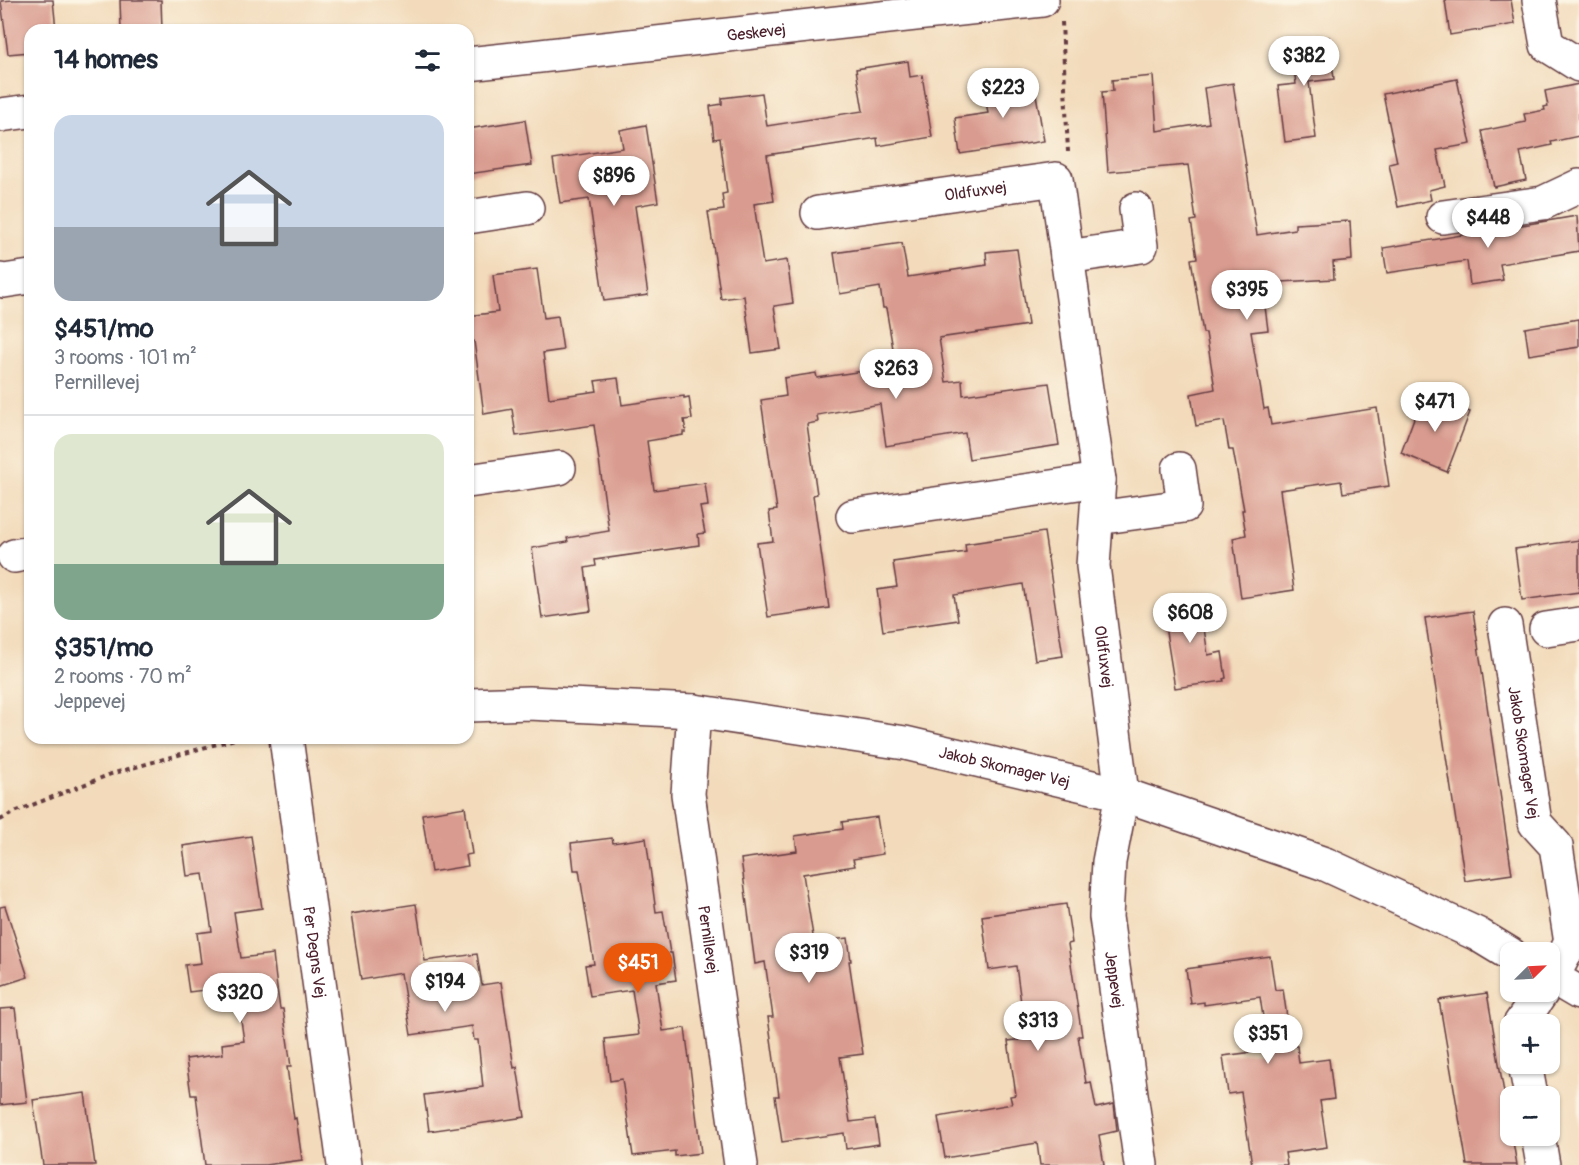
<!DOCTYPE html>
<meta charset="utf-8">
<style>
:root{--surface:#fff;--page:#f6f6f7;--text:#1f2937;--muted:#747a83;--line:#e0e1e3;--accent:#ea580c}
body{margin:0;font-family:Pangolin,sans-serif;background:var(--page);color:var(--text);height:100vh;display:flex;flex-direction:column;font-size:22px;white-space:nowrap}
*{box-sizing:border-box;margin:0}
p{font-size:20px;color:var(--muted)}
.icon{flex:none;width:33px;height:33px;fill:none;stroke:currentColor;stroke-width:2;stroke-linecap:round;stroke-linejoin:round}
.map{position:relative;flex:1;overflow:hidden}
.sheet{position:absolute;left:24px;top:24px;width:450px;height:720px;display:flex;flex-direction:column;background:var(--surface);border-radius:18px;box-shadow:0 2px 4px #0004}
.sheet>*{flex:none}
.needle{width:39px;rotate:66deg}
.buttons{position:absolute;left:1500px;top:942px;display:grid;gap:12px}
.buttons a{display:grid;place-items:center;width:60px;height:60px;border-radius:12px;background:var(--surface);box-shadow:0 2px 4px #0004;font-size:30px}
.price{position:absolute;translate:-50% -51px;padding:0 14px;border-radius:21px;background:#fff;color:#222;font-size:20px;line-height:39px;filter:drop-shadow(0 2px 3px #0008)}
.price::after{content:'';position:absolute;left:50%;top:36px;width:18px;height:14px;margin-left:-9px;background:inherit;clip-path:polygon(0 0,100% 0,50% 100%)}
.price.on{background:var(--accent);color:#fff}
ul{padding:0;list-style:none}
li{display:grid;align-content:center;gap:12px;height:318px;padding:0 30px}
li+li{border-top:2px solid var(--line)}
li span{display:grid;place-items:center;height:186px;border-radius:18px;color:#555}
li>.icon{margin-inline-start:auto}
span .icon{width:108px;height:108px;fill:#fffc;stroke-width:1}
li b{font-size:26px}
h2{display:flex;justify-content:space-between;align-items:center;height:72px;padding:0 30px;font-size:26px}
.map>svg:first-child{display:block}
.building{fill:#d99b8f}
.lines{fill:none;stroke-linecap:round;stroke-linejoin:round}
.minor-casing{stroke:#633b40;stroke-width:36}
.path{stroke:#633b40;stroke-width:4;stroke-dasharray:4.5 4.5;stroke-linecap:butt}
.minor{stroke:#fff;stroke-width:33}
.labels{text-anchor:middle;stroke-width:5;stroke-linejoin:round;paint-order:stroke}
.street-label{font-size:16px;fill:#4a1f2b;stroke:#fcf5e5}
</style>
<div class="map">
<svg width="1579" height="1165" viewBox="0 0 1579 1165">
<rect width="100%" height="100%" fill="#fcf5e5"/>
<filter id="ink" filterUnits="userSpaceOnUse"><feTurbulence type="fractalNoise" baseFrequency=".0167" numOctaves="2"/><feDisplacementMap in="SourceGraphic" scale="12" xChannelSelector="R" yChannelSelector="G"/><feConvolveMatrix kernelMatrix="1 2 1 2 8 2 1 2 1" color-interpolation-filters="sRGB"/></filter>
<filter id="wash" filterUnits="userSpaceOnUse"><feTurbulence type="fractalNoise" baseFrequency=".008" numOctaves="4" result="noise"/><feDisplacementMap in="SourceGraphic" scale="24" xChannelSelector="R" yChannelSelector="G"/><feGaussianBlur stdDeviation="1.35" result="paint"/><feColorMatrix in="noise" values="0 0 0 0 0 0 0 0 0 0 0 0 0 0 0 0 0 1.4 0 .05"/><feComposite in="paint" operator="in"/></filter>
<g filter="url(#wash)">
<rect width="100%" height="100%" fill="#f2daba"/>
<g id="blocks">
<g class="building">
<path d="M13 0H53L56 30H30V52L8 54 1 1Z"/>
<path d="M120 0H161L162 30H121Z"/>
<path d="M1445 0H1511L1515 24 1450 35Z"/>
<path d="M1329 37 1334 79 1309 82 1316 138 1285 142 1278 86 1296 84 1291 42Z"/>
<path d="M908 61 910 77 922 75 932 137 878 146 877 138 767 155 774 201 754 204 763 264 787 260 793 303 774 306 781 349 752 353 744 296 721 299 708 212 724 210 722 194 727 193 720 138 714 139 710 106 722 104V98L762 93 767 126 863 111 856 69Z"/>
<path d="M1153 76 1157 131 1209 123 1204 88 1233 83 1257 235 1295 229V224L1350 221 1352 260 1333 262 1334 279 1262 283 1268 330 1251 332 1264 409 1268 408 1271 425 1377 408 1389 486 1343 493 1341 481 1280 490 1294 590 1241 598 1233 538 1246 535 1242 510H1244L1233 450H1229L1224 421 1196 426 1191 394 1215 389 1206 333H1203L1191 259 1197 258 1191 221 1196 220 1188 165 1108 172 1102 92 1113 91 1112 80Z"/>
<path d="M1033 77 1044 141 960 154 955 118 988 113 983 85Z"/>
<path d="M1457 79 1471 144 1437 150 1445 186 1429 190 1431 200 1398 207 1389 164 1397 162 1383 94Z"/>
<path d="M1579 84V136L1551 142 1552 145 1520 152 1526 180 1494 187 1482 131 1526 122 1524 114 1545 110 1544 107 1548 106 1545 91Z"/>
<path d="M525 120 532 165 468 174V129Z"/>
<path d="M646 125 658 202 635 206 648 295 604 301 589 199 560 203 553 159 623 148 620 130Z"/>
<path d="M1577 216 1579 251 1500 264 1503 280 1470 285 1467 261 1387 273 1383 248Z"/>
<path d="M902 243 908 277 987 265 986 252 1017 249 1028 325 939 338 946 382 962 380 963 395 1049 383 1059 445 969 459 965 433 886 446 880 404 817 415 818 422 807 424 817 494 813 495 829 608 768 617 757 543 773 541 769 511 777 510 761 400 786 396 784 378 816 373 817 378 896 366 886 308H883L880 287 840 294 834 253Z"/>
<path d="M537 269 544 318 558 316 563 350 543 353 549 398 597 391 595 381 618 378 622 405 684 396V398L689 397 692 419 684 420 686 432H683V435L647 441 654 490 705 483 708 506 700 507 705 533 698 534 699 545 595 560 596 566 585 568 591 611 542 618 532 548 568 542 567 538 609 531 594 425 516 436 512 409 484 414 474 341 468 342V316L498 312 493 275Z"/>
<path d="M1579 319V347L1529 355 1525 328Z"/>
<path d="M1423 394 1470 412 1447 472 1401 453Z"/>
<path d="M1044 532 1063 656 1035 660 1023 584 954 595 958 620 883 631 877 590 897 587 893 562 966 552 965 544Z"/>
<path d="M1579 540V592L1522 600 1515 549Z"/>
<path d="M1199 595 1208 655 1222 652 1226 678 1223 679 1224 681 1175 688 1161 601Z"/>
<path d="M1473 611 1512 874 1465 881 1425 618Z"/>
<path d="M465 807 472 854 466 855 468 866 431 872 422 814Z"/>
<path d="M877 817 883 854 853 859 855 866 803 874 814 942 848 938 851 961H849L863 1054 840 1057 850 1122 875 1119 879 1144 846 1149 844 1133 782 1142 775 1096H779L768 1017H773L765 962 755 964 741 859 797 851 795 836 843 829 842 822Z"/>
<path d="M251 836 262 908 234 912 241 958 273 954 277 988 280 1009H283L291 1067H287L294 1119 296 1118 302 1160 265 1165H205L196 1095H191L186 1059 223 1054 222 1044 244 1041 236 986 189 992 185 965 201 963 197 933 212 931 203 874 187 876 183 846Z"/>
<path d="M612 838 613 843 646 838 656 912 663 911 670 953H672L676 980 656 983 663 1031 685 1028 701 1153 675 1156V1151L633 1156 622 1079 610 1081 605 1039 639 1035 632 990 590 996 585 965 594 964 579 870H574L571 843Z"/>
<path d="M416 904 425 961 477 954 482 985 501 982 514 1068 517 1067 525 1117 429 1131 424 1095 483 1087 478 1040H474L472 1026 411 1035 401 973 361 980 351 914Z"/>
<path d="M1066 904 1072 943 1068 944 1082 1036H1078L1086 1083 1091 1082 1096 1108 1114 1104 1117 1131 1099 1135 1104 1165H1040L1037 1143 945 1158 938 1117 1012 1104 1010 1096 1016 1095 1008 1041 1026 1039 1016 966 989 970 982 916Z"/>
<path d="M5 906 28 977 0 986V907Z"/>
<path d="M1270 956 1275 990 1283 989 1291 1046H1297L1299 1063 1329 1059 1334 1099 1320 1101 1327 1147 1285 1153 1287 1165H1252L1241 1092 1228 1094 1223 1056 1268 1050 1260 997 1204 1005V1002L1191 1004 1186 969 1200 967 1199 966Z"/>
<path d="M1487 993 1510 1128V1136H1512L1517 1165H1467L1439 1000Z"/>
<path d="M15 1008 27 1102 0 1105V1009Z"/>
<path d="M85 1093 95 1165H43L33 1100Z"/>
</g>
</g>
</g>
<g filter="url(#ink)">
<use href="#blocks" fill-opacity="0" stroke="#633b40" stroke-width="1.5"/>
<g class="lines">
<g class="minor-casing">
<g id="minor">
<path d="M1539 0 1547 45 1579 65"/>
<path id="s1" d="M468 64 1042 0"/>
<path d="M0 115 30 111"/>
<path id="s2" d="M818 213 1056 179 1099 480 1093 566 1122 794 1109 862 1106 917 1141 1165"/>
<path d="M468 217 527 208"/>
<path d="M1443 217 1543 203 1579 186"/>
<path d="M1067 257 1141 246 1136 209"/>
<path d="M0 280 4 281 30 277"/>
<path d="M468 481 559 468"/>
<path d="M853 516 1099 480"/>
<path d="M1097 518 1184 506 1179 469"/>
<path d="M14 556 30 553"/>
<path id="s3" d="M1505 625 1535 823 1556 846 1571 943"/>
<path d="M1546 629 1579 624"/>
<path id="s4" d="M468 705 529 703 694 711 905 743 1122 794 1325 864 1477 934 1510 954"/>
<path id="s5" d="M694 711 688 794 741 1165"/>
<path id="s6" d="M286 738 344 1165"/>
<path d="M1550 976 1579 993"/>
<path d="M1550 981 1579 928"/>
<path d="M1520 1024 1542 992"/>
<path d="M1525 1064 1531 1096"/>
<path d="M1538 1136 1543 1165"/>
</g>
</g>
<g class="path">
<path d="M1062 22 1068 152"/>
<path d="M0 820 17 811 111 774 238 738"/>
</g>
<use href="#minor" class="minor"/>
</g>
</g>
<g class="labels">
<g class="street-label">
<text dy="6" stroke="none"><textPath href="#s1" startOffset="290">Geskevej</textPath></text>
<text dy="6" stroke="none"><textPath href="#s2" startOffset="159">Oldfuxvej</textPath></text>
<text dy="6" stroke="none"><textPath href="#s2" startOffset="722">Oldfuxvej</textPath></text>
<text dy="6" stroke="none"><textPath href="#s3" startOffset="129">Jakob Skomager Vej</textPath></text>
<text dy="6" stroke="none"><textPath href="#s4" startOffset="542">Jakob Skomager Vej</textPath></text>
<text dy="6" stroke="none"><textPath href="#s5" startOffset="230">Pernillevej</textPath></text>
<text dy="6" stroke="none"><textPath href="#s6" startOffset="216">Per Degns Vej</textPath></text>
<text dy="6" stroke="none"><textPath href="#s2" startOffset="1048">Jeppevej</textPath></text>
</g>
</g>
</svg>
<div class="buttons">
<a><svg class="needle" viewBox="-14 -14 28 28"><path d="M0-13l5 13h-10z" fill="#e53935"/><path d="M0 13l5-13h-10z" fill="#747a83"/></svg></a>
<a>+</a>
<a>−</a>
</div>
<b class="price" style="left:1304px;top:87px">$382</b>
<b class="price" style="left:1003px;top:119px">$223</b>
<b class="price" style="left:614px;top:207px">$896</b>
<b class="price" style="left:1488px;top:249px">$448</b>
<b class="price" style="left:1247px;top:321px">$395</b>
<b class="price" style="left:896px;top:400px">$263</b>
<b class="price" style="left:1435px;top:433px">$471</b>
<b class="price" style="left:1190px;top:644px">$608</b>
<b class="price" style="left:809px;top:984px">$319</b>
<b class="price on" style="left:638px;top:994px">$451</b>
<b class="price" style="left:445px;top:1013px">$194</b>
<b class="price" style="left:240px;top:1024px">$320</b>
<b class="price" style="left:1038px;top:1052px">$313</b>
<b class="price" style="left:1268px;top:1065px">$351</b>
<section class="sheet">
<h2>14 homes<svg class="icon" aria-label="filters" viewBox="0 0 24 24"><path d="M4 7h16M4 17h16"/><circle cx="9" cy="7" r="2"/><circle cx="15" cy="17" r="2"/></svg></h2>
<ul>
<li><span style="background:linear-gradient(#c9d6e8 60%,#9aa5b1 0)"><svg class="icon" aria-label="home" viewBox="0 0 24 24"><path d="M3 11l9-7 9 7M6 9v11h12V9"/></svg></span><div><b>$451/mo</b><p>3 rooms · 101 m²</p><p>Pernillevej</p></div></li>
<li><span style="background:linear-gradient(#dfe7d0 70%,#7fa58c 0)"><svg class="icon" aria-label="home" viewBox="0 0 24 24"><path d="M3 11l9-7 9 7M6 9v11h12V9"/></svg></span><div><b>$351/mo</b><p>2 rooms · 70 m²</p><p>Jeppevej</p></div></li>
</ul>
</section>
</div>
